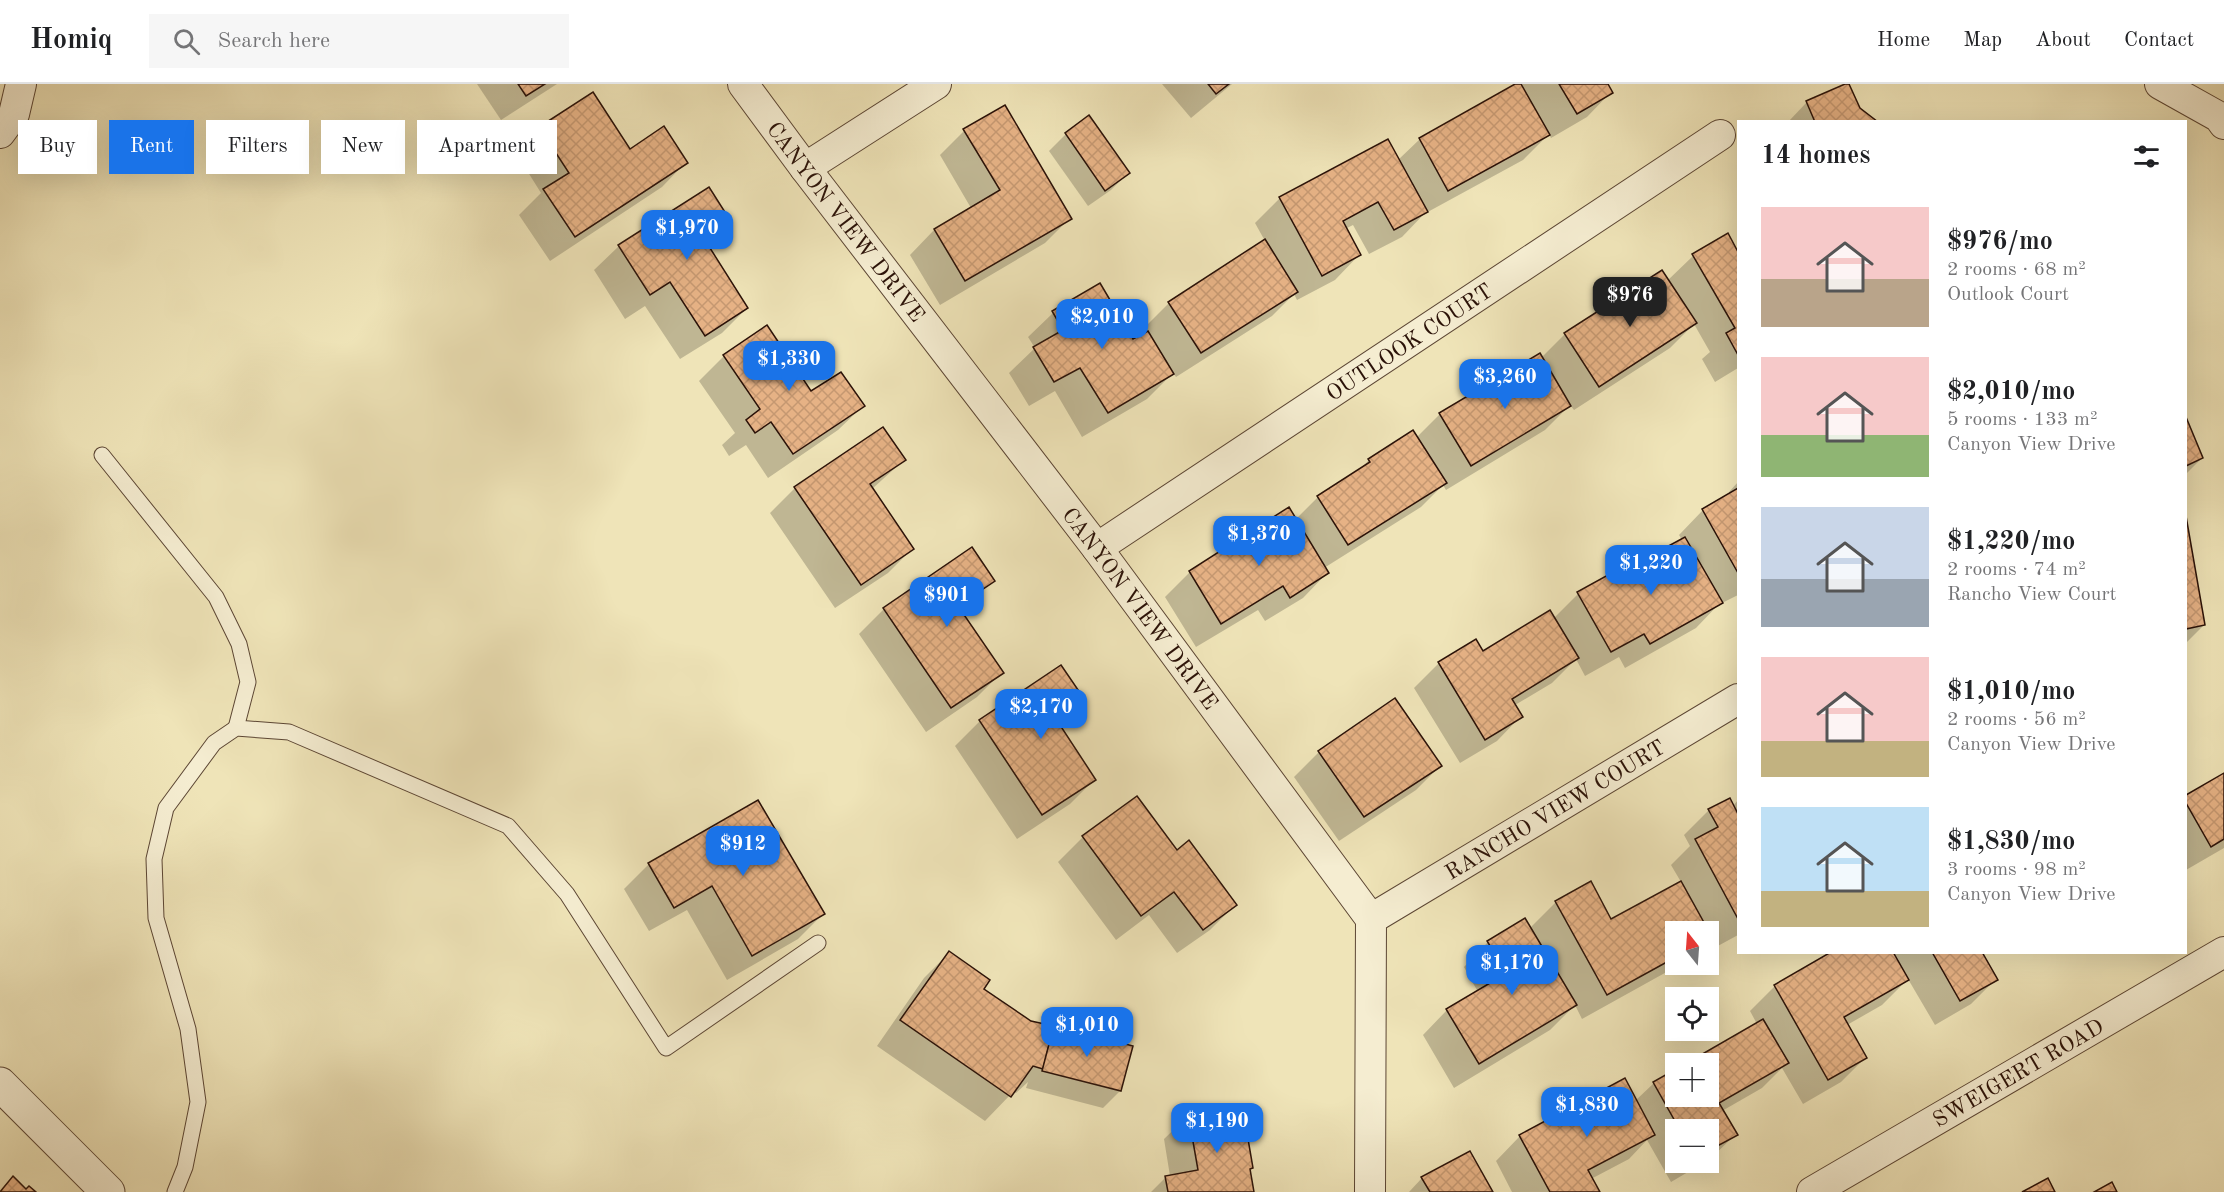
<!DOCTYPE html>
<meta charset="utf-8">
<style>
:root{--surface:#fff;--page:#f6f6f6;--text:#202124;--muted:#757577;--line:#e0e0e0;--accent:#1a73e8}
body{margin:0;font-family:"Old Standard TT",serif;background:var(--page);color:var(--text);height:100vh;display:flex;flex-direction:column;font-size:22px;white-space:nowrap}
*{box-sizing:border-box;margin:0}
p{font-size:20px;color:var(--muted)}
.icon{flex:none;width:33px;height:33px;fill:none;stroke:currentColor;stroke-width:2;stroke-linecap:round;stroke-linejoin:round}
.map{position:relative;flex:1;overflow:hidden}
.sheet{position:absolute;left:1737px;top:36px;width:450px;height:834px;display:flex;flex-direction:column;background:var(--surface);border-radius:0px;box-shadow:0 6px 24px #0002}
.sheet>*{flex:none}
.guide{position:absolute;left:18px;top:36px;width:570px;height:54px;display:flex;gap:12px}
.needle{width:39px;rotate:343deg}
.fabs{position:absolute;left:1665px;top:837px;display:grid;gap:12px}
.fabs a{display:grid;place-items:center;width:54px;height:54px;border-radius:0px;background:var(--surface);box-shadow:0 6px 24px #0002;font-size:30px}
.price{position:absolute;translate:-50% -51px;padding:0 14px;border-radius:12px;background:var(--accent);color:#fff;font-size:20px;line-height:39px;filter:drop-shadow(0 2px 3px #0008)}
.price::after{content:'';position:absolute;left:50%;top:36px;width:18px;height:14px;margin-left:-9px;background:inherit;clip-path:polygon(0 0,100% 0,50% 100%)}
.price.on{background:#222;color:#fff}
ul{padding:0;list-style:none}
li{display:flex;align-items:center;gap:18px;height:150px;padding:0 24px}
li span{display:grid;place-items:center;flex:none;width:168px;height:120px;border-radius:0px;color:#555}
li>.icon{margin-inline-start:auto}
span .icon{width:72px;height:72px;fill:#fffc;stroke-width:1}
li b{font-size:26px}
h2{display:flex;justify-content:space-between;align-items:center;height:72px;padding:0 24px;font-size:26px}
.pill{padding:0 21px;border-radius:0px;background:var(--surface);box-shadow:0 6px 24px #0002;font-size:21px;line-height:54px}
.pill.on{background:var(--accent);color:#fff}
header{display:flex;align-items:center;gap:36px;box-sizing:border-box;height:84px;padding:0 30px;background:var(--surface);border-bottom:2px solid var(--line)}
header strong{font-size:28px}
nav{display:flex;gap:33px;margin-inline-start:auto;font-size:21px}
.search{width:420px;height:54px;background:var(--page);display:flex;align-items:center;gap:15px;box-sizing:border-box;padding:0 21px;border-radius:0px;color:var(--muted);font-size:22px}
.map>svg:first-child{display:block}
.shadow{fill:#0003}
.building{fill:url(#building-cross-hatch);stroke:#2b1208;stroke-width:1.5}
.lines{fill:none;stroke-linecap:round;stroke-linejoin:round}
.service-casing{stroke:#5c4634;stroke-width:17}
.minor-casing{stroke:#5c4634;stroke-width:32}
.tertiary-casing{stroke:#5c4634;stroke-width:35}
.service{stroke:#f5edd1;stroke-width:15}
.minor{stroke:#f5edd1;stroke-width:30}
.tertiary{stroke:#f5edd1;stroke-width:33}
.labels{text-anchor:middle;stroke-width:6;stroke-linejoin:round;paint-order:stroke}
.street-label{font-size:22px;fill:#2b1208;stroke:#f5edd1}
</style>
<header>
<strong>Homiq</strong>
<div class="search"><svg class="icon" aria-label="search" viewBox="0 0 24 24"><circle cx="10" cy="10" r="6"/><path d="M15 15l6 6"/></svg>Search here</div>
<nav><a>Home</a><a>Map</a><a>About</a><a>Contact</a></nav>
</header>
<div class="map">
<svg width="2224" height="1108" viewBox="0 0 2224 1108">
<defs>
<pattern id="building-cross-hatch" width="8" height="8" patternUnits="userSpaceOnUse" patternTransform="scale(1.5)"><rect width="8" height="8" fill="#e6b285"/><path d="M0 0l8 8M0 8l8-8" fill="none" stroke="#c59871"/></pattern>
</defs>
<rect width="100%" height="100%" fill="#efe4b8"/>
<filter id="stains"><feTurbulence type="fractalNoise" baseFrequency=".00333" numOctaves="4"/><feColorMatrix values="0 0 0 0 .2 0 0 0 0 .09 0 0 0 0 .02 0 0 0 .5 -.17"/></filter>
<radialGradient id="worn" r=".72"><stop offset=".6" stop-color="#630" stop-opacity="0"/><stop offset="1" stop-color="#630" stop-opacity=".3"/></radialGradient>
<g class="shadow">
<path d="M477 0H557L501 36Z"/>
<path d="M1162 0H1232L1191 34Z"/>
<path d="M1518 0H1606L1611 8 1587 33 1551 54 1549 50 1523 76 1424 130 1402 153 1369 170 1353 141 1345 145 1359 171 1335 196 1297 216 1294 210 1272 232 1176 293 1173 289 1147 315 1082 353 1055 307 1029 322 1009 289 1035 264 1028 253 1053 229 1132 257 1147 249 1144 244 1169 219 1265 157 1255 139 1280 114 1398 76 1420 55Z"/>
<path d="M1807 18 1858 25 1875 38H1788Z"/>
<path d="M1089 34 1128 89 1111 106 1088 122 1049 67 1066 50Z"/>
<path d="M540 45 630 67 686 78 662 103 550 177 519 131 541 109 516 69Z"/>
<path d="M964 47 1070 134 1045 159 940 221 910 171 934 146 971 124 940 71Z"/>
<path d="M728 136 705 159 747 224 722 249 680 275 645 222 625 235 594 186 619 162Z"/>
<path d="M1727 151 1736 167 1738 165V284L1715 298 1702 275 1710 268 1694 240 1670 264 1574 326 1570 321 1545 346 1446 406 1443 401 1421 423 1324 484 1327 489 1303 514 1265 537 1258 526 1196 563 1165 513 1189 489 1289 425 1295 436 1318 413 1355 390 1369 376 1413 348 1417 353 1440 330 1541 274 1565 250 1667 197 1693 172Z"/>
<path d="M724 272 811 309 863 322 838 346 768 394 746 361 729 372 722 361 735 349 699 297Z"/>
<path d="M2186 337 2202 374 2186 390Z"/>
<path d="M904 376 872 405 912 465 888 489 835 524 770 429 795 404Z"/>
<path d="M1738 398V511L1718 521 1696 544 1625 584 1619 573 1585 592 1576 575 1552 599 1515 621 1521 632 1497 657 1460 679 1414 604 1439 579 1475 557 1482 569 1553 535 1578 510 1682 456 1679 451 1703 426 1730 411 1729 408Z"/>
<path d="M2186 441 2204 541 2186 559Z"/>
<path d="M993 496 960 527 1002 588 977 613 926 648 859 550 884 525Z"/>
<path d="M1061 583 1083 616 1058 640 1095 695 1070 720 1017 755 955 662 980 637Z"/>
<path d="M1319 668 1440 682 1416 706 1339 757 1294 693Z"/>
<path d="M2224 691V764L2186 786V713Z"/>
<path d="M1738 716V851L1716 863 1710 853 1708 855V848H1676V880H1681L1582 935 1575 921 1550 946 1454 1004 1423 951 1447 926 1478 908 1464 883 1488 858 1530 844 1556 818 1611 838 1681 798 1671 781 1690 762 1684 751 1709 726 1733 722Z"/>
<path d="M1083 753 1176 768 1235 821 1210 846 1177 869 1149 831 1116 856 1058 778Z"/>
<path d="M649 780 823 830 798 855 727 896 687 826 649 847 624 805Z"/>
<path d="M1835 868H1986L1982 871 1996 895 1971 920 1935 941 1908 895 1882 921 1847 941 1865 974 1841 998 1803 1020 1782 984 1762 1004 1722 1027 1736 1050 1708 1077V1046H1676V1078H1705L1671 1098 1647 1056 1629 1075 1591 1095 1598 1108H1512L1496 1077 1520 1052 1635 1017 1654 999 1676 987V1012H1708L1757 940 1750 927 1775 902Z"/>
<path d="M949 869 982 905 1030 938 1131 963 1120 1007 1103 1024 1026 1004 1028 998 1016 1009 1013 1008 985 1037 877 962 924 894Z"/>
<path d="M1189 1031 1252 1084 1248 1087 1252 1108H1151L1166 1093 1170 1092 1164 1055Z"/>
<path d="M1422 1094 1491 1108H1409Z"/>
</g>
<g class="building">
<path d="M518 0H545L526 12Z"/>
<path d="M1208 0H1229L1216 10Z"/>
<path d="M1515 0H1521L1550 51 1448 107 1419 54Z"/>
<path d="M1559 0H1608L1613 9 1577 30Z"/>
<path d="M1845 0H1849L1860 24 1878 38H1815L1806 17Z"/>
<path d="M593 8 630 65 664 42 688 79 575 153 543 105 569 89 539 43Z"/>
<path d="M1005 21 1072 135 965 197 934 145 1000 106 963 45Z"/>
<path d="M1089 31 1130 89 1105 107 1065 49Z"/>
<path d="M1388 55 1428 128 1394 146 1378 118 1343 137 1361 171 1322 192 1279 113Z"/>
<path d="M709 103 730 136 703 153 748 224 705 252 670 198 650 211 618 161Z"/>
<path d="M1728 149 1738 168V271L1726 249 1735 244 1692 170Z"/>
<path d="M1265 155 1298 208 1201 269 1168 218Z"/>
<path d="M1662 186 1697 239 1599 303 1564 249Z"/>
<path d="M1100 199 1133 255 1148 247 1174 290 1108 329 1080 284 1054 298 1033 263 1063 246 1052 227Z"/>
<path d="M767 241 811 307 841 288 865 322 793 370 771 338 755 349 746 336 760 325 723 271Z"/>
<path d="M1540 269 1571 322 1471 382 1439 329Z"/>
<path d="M2186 333 2203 374 2186 382Z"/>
<path d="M883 343 906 376 870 400 914 465 861 501 794 403Z"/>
<path d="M1413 346 1447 399 1348 461 1317 412 1370 378 1368 375Z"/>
<path d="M1738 404V489L1702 425Z"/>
<path d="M1289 423 1329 489 1290 514 1283 502 1221 540 1189 487Z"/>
<path d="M2186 432 2205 541 2186 545Z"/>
<path d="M1685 453 1723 519 1650 560 1644 550 1611 568 1577 508 1648 469 1650 472Z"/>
<path d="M972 463 995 497 958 522 1004 589 951 624 883 524Z"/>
<path d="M1550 526 1579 574 1512 615 1523 633 1485 656 1438 578 1476 555 1483 567Z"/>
<path d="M1061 581 1085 616 1056 635 1096 696 1042 731 979 636Z"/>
<path d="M1395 614 1442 682 1364 733 1318 667Z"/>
<path d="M2224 689V755L2211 763 2186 719V711Z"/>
<path d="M1137 712 1177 766 1189 756 1237 821 1203 846 1174 808 1141 832 1082 752Z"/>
<path d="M1730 714 1738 730V835L1695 755 1718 743 1708 725Z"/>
<path d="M758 716 825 830 752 872 712 802 674 824 648 779Z"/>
<path d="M1591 797 1611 835 1681 797 1712 853 1708 855V848H1676V873L1607 911 1555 817Z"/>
<path d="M1525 834 1577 921 1479 980 1446 925 1507 889 1487 857Z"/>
<path d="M949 867 990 896 984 905 1031 937 1054 942 1043 985 1033 982 1011 1013 900 936Z"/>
<path d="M1831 868H1893L1909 896 1844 933 1867 974 1828 996 1774 901Z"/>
<path d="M1932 868H1982L1998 896 1960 917Z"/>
<path d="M1763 935 1789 979 1719 1019 1738 1051 1708 1067V1046H1680L1653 998 1676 985V1012H1708V980H1685Z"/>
<path d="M1054 941 1133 962 1121 1007 1042 987Z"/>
<path d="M1625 994 1655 1051 1588 1086 1600 1108H1550L1519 1051Z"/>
<path d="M1242 1020 1253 1084 1250 1085 1254 1108H1168L1165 1092 1198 1086 1188 1029Z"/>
<path d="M1470 1067 1493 1108H1430L1421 1093Z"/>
<path d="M13 1092 26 1105 29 1102 36 1108H0Z"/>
<path d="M2048 1094 2055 1108H2022Z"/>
<path d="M2112 1098 2117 1108H2094Z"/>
</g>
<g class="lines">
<g class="service-casing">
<g id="service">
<path d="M102 371 216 513 239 560 248 598 236 644"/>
<path d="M175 1108 185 1083 198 1018 188 945 156 834 154 775 166 724 214 659 236 644 289 648 508 742 567 810 666 964 818 859"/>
</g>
</g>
<g class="minor-casing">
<g id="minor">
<path id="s1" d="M743 0 805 84 1097 464 1371 835 1370 1108"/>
<path d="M2160 0 2219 33 2224 40"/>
<path d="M0 49 14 30 21 0"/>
<path d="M805 84 936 0"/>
<path id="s2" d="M1097 464 1720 51"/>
<path id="s3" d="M1371 835 1738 615"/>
<path id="s4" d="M1812 1108 2224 868"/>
</g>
</g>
<g class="tertiary-casing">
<path id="tertiary" d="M0 1000 108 1108"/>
</g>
<use href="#service" class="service"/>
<use href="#minor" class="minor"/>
<use href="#tertiary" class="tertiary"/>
</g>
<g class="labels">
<g class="street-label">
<text dy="8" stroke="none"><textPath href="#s1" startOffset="172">CANYON VIEW DRIVE</textPath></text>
<text dy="8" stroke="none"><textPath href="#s2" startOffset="374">OUTLOOK COURT</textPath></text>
<text dy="8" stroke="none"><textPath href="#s1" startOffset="658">CANYON VIEW DRIVE</textPath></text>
<text dy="8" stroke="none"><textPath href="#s3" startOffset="214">RANCHO VIEW COURT</textPath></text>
<text dy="8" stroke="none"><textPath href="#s4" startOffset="238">SWEIGERT ROAD</textPath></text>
</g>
</g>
<rect width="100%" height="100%" filter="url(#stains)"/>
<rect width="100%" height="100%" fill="url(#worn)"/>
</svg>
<div class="fabs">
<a><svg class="needle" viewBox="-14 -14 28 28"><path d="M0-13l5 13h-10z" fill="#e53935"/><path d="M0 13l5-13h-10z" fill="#757577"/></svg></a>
<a><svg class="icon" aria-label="locate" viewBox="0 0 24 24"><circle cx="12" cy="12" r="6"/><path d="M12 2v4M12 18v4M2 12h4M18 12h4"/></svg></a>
<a>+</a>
<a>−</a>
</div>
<b class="price" style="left:687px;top:177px">$1,970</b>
<b class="price on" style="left:1630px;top:244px">$976</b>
<b class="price" style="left:1102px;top:266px">$2,010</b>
<b class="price" style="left:789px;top:308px">$1,330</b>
<b class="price" style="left:1505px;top:326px">$3,260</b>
<b class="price" style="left:1259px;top:483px">$1,370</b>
<b class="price" style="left:1651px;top:512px">$1,220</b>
<b class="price" style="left:947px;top:544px">$901</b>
<b class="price" style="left:1041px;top:656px">$2,170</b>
<b class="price" style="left:743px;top:793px">$912</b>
<b class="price" style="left:1512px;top:912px">$1,170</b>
<b class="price" style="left:1087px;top:974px">$1,010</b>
<b class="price" style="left:1587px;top:1054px">$1,830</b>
<b class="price" style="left:1217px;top:1070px">$1,190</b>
<div class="guide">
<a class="pill">Buy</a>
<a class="pill on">Rent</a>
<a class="pill">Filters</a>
<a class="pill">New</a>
<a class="pill">Apartment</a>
</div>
<section class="sheet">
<h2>14 homes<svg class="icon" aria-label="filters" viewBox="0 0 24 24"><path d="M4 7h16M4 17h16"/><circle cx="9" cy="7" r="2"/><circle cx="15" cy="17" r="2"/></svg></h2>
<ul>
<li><span style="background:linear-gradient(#f6c9c9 60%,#b9a48a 0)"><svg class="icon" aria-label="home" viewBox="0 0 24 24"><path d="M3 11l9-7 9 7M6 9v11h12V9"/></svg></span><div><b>$976/mo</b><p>2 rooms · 68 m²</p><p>Outlook Court</p></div></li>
<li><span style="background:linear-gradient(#f6c9c9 65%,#8fb573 0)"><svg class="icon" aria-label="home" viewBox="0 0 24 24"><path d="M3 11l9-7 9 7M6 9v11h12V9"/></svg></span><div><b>$2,010/mo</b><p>5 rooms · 133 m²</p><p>Canyon View Drive</p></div></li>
<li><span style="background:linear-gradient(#c9d6e8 60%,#9aa5b1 0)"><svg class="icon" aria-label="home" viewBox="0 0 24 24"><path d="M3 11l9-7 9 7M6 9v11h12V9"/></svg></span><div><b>$1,220/mo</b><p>2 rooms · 74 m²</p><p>Rancho View Court</p></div></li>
<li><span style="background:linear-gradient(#f6c9c9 70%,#c2b280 0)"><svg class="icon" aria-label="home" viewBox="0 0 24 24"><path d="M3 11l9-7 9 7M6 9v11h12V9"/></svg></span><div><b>$1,010/mo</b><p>2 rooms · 56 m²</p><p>Canyon View Drive</p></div></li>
<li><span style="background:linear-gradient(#bfe0f5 70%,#c2b280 0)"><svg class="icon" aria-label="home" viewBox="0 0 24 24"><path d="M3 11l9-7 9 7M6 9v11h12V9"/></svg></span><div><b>$1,830/mo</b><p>3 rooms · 98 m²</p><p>Canyon View Drive</p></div></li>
</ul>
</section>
</div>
